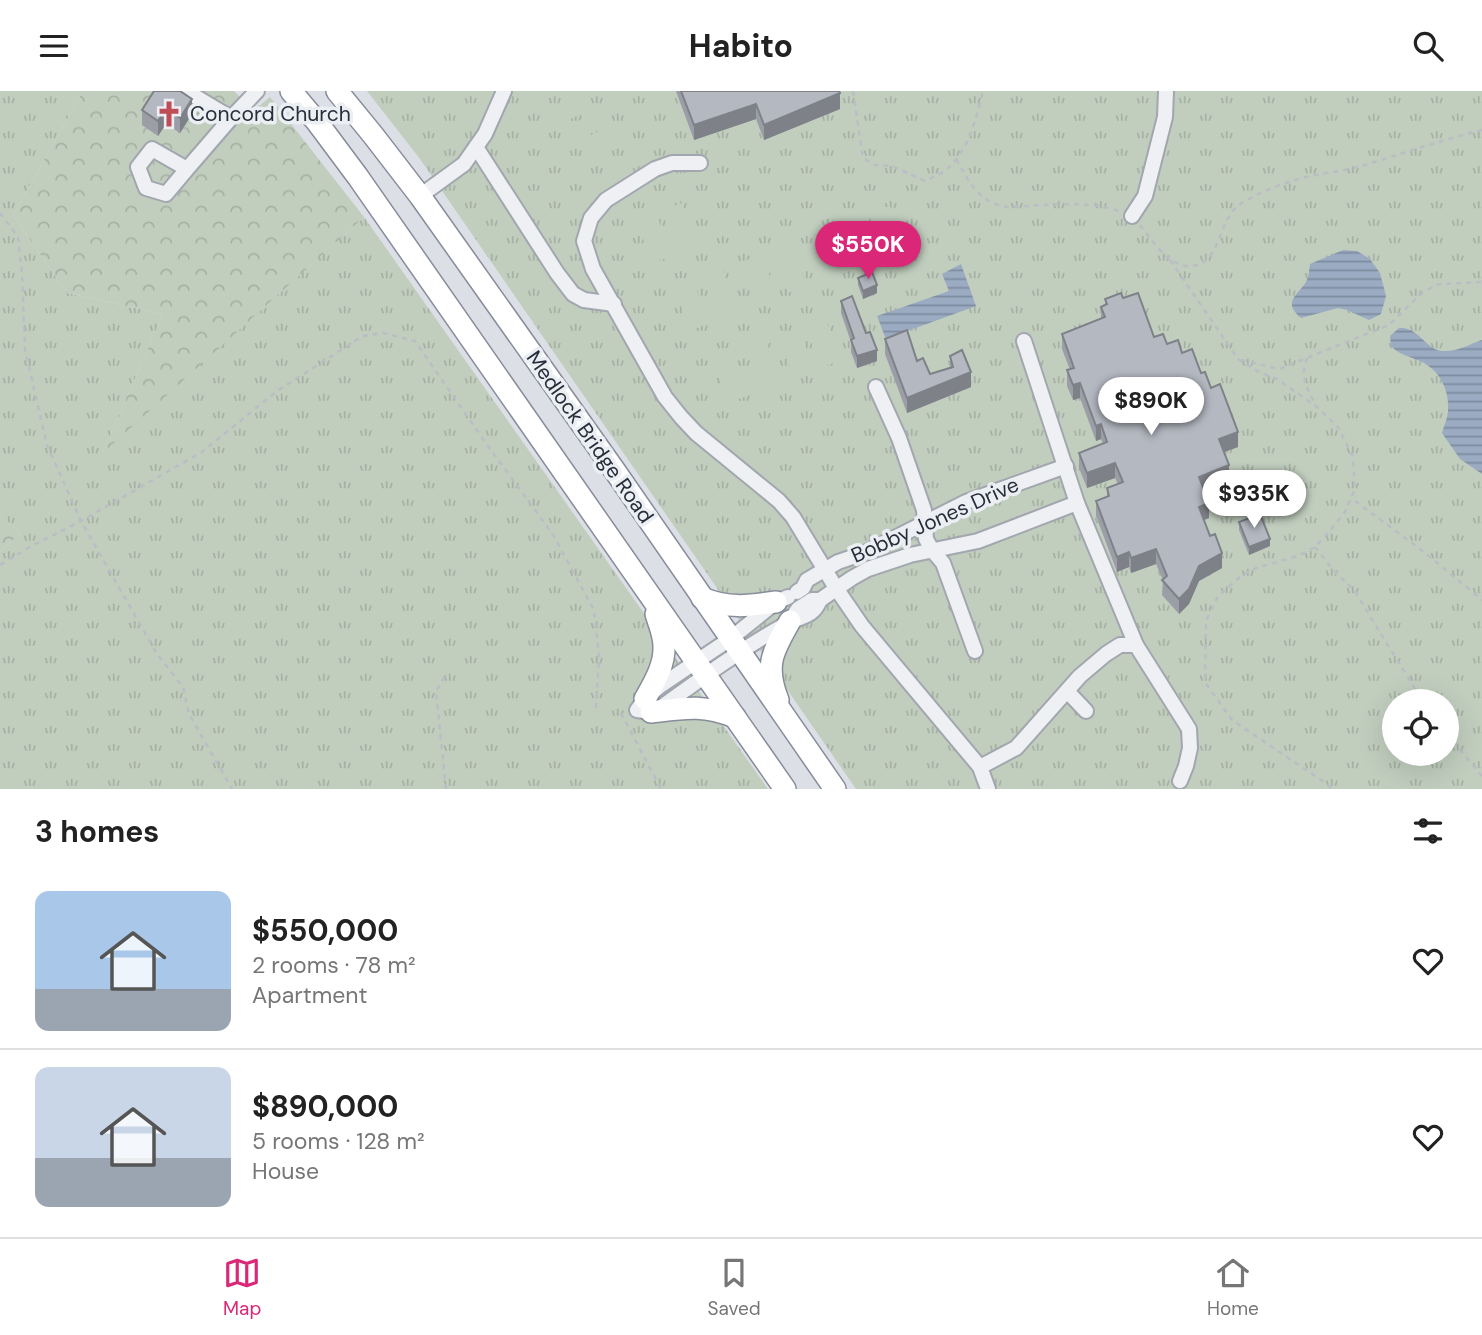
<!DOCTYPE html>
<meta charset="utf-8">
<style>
:root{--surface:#fff;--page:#f2f2f2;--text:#222;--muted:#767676;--line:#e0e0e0;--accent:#db2777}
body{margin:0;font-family:"DM Sans",sans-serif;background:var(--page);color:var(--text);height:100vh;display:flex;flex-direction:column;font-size:26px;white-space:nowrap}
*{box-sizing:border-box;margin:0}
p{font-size:23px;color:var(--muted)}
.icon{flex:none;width:38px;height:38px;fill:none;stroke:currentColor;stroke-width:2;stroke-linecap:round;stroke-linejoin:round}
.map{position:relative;height:698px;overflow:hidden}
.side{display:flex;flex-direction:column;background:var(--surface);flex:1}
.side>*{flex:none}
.buttons{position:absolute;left:1382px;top:598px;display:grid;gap:14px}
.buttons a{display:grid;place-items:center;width:77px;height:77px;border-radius:50%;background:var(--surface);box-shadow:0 7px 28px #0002;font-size:35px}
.price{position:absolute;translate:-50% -60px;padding:0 16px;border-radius:24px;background:#fff;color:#222;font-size:23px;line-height:46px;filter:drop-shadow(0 2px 4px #0008)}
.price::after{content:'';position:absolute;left:50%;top:42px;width:21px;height:16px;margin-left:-10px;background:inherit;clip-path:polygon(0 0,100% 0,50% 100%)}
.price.current{background:var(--accent);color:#fff}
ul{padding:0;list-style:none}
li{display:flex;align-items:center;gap:21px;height:175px;padding:0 35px}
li+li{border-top:2px solid var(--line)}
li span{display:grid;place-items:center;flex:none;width:196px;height:140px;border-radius:14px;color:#555}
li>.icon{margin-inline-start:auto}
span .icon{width:84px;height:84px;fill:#fffc;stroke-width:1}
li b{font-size:30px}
h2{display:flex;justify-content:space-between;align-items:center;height:84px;padding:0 35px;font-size:30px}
header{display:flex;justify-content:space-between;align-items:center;height:91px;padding:0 35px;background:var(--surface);font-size:32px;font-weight:700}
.tab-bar{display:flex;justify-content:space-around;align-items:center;height:98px;border-top:2px solid var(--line);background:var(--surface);font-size:19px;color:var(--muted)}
.tab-bar a{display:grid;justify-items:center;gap:4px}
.tab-bar .current{color:var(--accent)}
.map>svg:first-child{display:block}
.grass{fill:url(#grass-tufts);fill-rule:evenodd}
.forest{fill:url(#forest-crowns)}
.pitch{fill:#c1cebe}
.water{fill:url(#water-rules)}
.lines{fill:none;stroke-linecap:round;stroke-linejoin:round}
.minor-casing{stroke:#a2a6ae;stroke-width:18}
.highway-casing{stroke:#868c9a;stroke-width:24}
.path{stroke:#bbbdc4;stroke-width:2.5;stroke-dasharray:5 5;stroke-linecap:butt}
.minor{stroke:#eff0f4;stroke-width:14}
.highway{stroke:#fff;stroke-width:21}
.wall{fill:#9b9ea6}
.shaded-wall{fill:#7e8187}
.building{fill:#b4b8c1;stroke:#7e8187;stroke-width:2}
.labels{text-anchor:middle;stroke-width:7;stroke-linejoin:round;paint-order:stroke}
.poi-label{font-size:21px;fill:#282d3a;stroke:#ebeef3;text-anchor:start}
.street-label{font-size:21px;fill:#282d3a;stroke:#ebeef3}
</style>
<header><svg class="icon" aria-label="menu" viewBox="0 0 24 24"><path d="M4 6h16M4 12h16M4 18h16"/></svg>Habito<svg class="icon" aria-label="search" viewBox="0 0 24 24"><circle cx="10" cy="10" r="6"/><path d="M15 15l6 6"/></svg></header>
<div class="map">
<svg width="1482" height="698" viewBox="0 0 1482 698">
<defs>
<pattern id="grass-tufts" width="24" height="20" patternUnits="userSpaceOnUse" patternTransform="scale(1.75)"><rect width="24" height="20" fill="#c1cebe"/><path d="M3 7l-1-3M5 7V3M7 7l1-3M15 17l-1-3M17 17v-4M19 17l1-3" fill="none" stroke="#a6b1a4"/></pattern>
<pattern id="forest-crowns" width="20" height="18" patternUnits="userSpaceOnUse" patternTransform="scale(1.75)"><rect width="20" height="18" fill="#c1cebe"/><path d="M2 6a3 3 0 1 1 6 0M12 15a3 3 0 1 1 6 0" fill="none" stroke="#a6b1a4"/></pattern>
<pattern id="water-rules" width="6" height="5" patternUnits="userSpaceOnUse" patternTransform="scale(1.75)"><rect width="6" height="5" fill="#9babc2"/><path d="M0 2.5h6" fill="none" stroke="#7e8c9f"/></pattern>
</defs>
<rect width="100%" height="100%" fill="#dcdfe5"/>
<g class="grass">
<path d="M0 0H83L13 124 67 202 163 223 103 361 364 126 768 698H0V460L21 442 0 424Z"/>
<path d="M367 0H1482V698H856L420 68ZM1395 611H1447V663H1395Z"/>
</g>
<g class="forest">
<path d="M83 0H234L253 20 270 6 364 126 102 363 163 223 67 202 13 124Z"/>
<path d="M0 424 21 442 0 460Z"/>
</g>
<g class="pitch">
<path d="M590 6 594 17 570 28 566 17Z"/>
<path d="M597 22 602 33 578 43 573 32Z"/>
<path d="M604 38 609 50 585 60 580 49Z"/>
<path d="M682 112 698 155 678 162 662 119Z"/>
<path d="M890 115 906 157 886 165 870 122Z"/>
<path d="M656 122 672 165 652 172 636 129Z"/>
<path d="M861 125 877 168 857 175 842 133Z"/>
<path d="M827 140 840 173 825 179 812 146Z"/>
<path d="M791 152 807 195 788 202 772 160Z"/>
<path d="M762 163 777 206 758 213 742 171Z"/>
<path d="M722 178 738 221 719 228 703 186Z"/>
<path d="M693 189 709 232 690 240 674 196Z"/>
<path d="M825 226 841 269 821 277 805 234Z"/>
<path d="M798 237 814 280 794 287 778 244Z"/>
<path d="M766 249 781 292 761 299 746 256Z"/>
<path d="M733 262 749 304 729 312 713 269Z"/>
</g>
<g class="water">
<path d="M1343 159 1357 160 1370 168 1380 182 1386 205 1381 223 1369 229 1347 219 1338 217 1301 227C1282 211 1297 205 1306 191 1309 185 1309 180 1310 173Z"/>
<path d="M961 173 976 215 891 246 887 251 877 225 949 200 942 183Z"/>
<path d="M1399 237C1419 235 1425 259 1443 260 1457 261 1470 253 1482 249V383L1460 368 1442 342C1444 335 1447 328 1448 321 1450 300 1440 279 1420 270 1410 266 1398 263 1391 255L1390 245Z"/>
</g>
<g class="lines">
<g class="minor-casing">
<g id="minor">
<path d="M186 0 231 27 257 0"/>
<path d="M476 56 557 182 573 203 584 209 614 213"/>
<path d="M700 72H672L655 78 606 109 591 127 584 150 593 178 665 306 681 326 696 342 779 410 793 426 836 497 862 535 980 676 988 698"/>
<path d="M187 78 166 103 146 97 138 76 152 58 187 78 231 27"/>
<path d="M420 105 464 73 485 43 504 0"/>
<path d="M1132 125 1145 105 1165 26 1166 0"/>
<path d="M1024 250 1077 412 1136 554 1189 638 1190 657 1186 675 1180 690"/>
<path d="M876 296 899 347 924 419 926 448 932 459 943 472 975 560"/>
<path d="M797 501 803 497 807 489 838 471 867 461 966 411 1066 375"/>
<path d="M788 506 776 511 730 548 660 595 645 608 637 619 651 621 663 615C703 586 743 557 786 533 801 524 812 528 820 509"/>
<path d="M790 530 798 518 812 509H820L852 487 868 478 910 464 978 450 1077 412"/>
<path d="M1067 600 1086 620"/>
<path d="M980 676 1016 657 1080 585 1106 563 1120 554H1136"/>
</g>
</g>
<g class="highway-casing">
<g id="highway">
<path d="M291 0 317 31 358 86 785 698"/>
<path d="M337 0 373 44 420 105 615 380 835 698"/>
<path d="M702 507C729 518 748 515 776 511"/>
<path d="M645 608C654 592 665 574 664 555 664 544 659 533 656 523"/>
<path d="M778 609C764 574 773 560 790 530"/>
<path d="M651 621C684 617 703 613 735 626"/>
</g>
</g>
<g class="path">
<path d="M853 0 863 67 875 74 892 75 925 90C935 85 946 81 953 72 970 53 977 25 983 0"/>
<path d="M956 68C970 92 978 111 1007 116 1040 115 1092 108 1121 121"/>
<path d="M0 122 18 146 22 182 25 259 47 354 81 430 157 563 183 596 189 623 232 698"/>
<path d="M1140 134C1151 148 1168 174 1187 175 1222 177 1217 129 1239 114 1257 102 1280 93 1302 87 1323 82 1344 80 1365 74 1404 62 1442 49 1482 39"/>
<path d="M1170 169 1238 268 1257 280 1277 288 1317 316 1338 336 1353 366 1355 398 1345 421 1329 441 1315 456 1298 465 1256 477 1241 485 1218 505 1206 530 1205 591 1232 629 1327 693 1332 698"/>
<path d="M1307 267C1300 286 1306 295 1315 313"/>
<path d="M1241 269 1279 278 1389 234 1423 201 1439 193 1482 191"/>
<path d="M1355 410 1424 461 1482 509"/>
<path d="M1315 456 1333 479 1354 499 1423 611"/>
<path d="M0 474 28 457 81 430 202 361 277 300 363 245 383 242 415 250 485 351 552 442 594 519 599 566 596 617"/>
<path d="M621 622 661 698"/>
<path d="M1447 643 1482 685"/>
<path d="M446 698 436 600 446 584"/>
</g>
<use href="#minor" class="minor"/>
<use href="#highway" class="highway"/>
</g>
<g class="wall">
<path d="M154 0 192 23 180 42 166 33 158 45 142 34V19Z"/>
<path d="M676 0H839L840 18 764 49 756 28 694 49Z"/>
<path d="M858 187 877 202 863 208 858 194Z"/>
<path d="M1123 207 1154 246 1182 262 1201 282 1211 297 1238 356 1224 361 1229 389 1204 399 1209 427 1204 429 1222 477 1199 490 1189 513 1179 523 1162 504 1163 489 1156 473 1131 482 1129 476 1117 481 1096 425V410L1107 406V397L1118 393 1115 387 1087 397 1079 377V362L1103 353 1101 348 1096 350 1080 307 1073 309 1067 295V279H1070L1062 258V243L1101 228V216L1105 214V208Z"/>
<path d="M841 210 877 270 857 277 851 261V251L841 222Z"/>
<path d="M885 248 917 270 930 283 950 277V265L971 296 907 322 885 263Z"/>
<path d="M1239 431 1270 455 1249 464 1239 439Z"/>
</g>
<g class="shaded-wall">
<path d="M840 2V18L764 49V34Z"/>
<path d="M192 8V23L180 42V27Z"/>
<path d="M756 13V28L694 49V34Z"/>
<path d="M166 18V33L158 45V30Z"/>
<path d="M877 194V202L863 208V200Z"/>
<path d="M877 259V270L857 277V265Z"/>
<path d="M971 281V296L907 322V307Z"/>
<path d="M1080 292V307L1073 309V294Z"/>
<path d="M1101 333V348L1096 350V335Z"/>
<path d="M1238 341V356L1219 363V348Z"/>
<path d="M1115 372V387L1087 397V382Z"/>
<path d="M1229 374V389L1199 401V386Z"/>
<path d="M1209 412V427L1199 431V416Z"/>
<path d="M1270 448V455L1249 464V456Z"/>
<path d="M1156 458V473L1131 482V467Z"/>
<path d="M1129 461V476L1117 481V466Z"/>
<path d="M1222 462V477L1199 490 1189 513 1179 523V508L1199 475Z"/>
</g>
<g class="building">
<path d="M154 0H180L192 8 180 27 166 18 158 30 142 19Z"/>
<path d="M681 0H839L840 2 764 34 756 13 694 34Z"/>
<path d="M872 181 877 194 863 200 858 187Z"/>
<path d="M1121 202 1123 207 1138 202 1154 246 1163 243 1167 253 1178 249 1182 262 1192 258 1201 282 1205 281 1211 297 1220 293 1238 341 1219 348 1229 374 1199 386 1209 412 1199 416 1210 445 1215 443 1222 462 1199 475 1189 498 1179 508 1162 489 1167 485 1156 458 1131 467 1129 461 1117 466 1096 410 1109 405 1107 397 1123 391 1115 372 1087 382 1079 362 1107 351 1101 333 1096 335 1080 292 1073 294 1067 279 1074 277 1062 243 1105 226 1101 216 1107 213 1105 208Z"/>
<path d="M852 205 866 242 870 241 877 259 857 265 851 249 854 247 841 210Z"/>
<path d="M907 239 917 270 923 267 930 283 953 276 950 265 962 259 971 281 907 307 885 248Z"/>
<path d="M1260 423 1270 448 1249 456 1239 431Z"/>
</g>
<defs>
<g id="church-bare" transform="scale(2.1)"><path d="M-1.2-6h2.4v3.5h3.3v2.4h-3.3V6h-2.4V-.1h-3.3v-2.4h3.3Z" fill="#bf4d56" stroke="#ebeef3" stroke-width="2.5" paint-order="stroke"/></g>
</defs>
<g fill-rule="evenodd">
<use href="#church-bare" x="169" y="23"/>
</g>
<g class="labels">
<g class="poi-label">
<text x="190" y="30">Concord Church</text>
</g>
<g class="street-label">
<text transform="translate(590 346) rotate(55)" y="7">Medlock Bridge Road</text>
<text transform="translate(935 429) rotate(-24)" y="7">Bobby Jones Drive</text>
</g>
</g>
</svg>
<div class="buttons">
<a><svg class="icon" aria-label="locate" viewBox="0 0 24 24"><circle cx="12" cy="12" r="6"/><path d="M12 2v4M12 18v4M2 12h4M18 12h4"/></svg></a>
</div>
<b class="price current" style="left:868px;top:190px">$550K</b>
<b class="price" style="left:1151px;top:346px">$890K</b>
<b class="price" style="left:1254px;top:439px">$935K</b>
</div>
<section class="side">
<h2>3 homes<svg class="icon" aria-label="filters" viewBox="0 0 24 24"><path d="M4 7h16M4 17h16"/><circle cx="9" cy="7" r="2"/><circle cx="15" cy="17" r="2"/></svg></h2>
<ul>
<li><span style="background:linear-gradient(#a9c7e8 70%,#9aa5b1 0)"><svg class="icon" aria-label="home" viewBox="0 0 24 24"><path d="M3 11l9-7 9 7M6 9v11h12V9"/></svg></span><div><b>$550,000</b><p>2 rooms · 78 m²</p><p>Apartment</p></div><svg class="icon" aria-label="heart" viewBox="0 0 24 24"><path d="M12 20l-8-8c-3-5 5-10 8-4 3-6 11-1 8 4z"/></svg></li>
<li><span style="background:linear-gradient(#c9d6e8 65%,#9aa5b1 0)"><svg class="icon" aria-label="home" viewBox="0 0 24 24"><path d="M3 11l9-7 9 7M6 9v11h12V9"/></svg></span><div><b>$890,000</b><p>5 rooms · 128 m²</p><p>House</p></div><svg class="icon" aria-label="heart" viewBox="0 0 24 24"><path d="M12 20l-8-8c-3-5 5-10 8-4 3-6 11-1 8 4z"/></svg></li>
</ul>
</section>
<nav class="tab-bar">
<a class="current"><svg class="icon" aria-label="map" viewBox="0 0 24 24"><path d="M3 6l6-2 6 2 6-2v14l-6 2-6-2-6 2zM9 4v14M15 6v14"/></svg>Map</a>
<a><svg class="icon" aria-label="saved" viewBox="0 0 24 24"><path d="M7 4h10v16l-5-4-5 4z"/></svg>Saved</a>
<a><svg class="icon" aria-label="home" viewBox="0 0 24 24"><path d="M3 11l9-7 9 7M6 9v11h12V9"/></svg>Home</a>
</nav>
